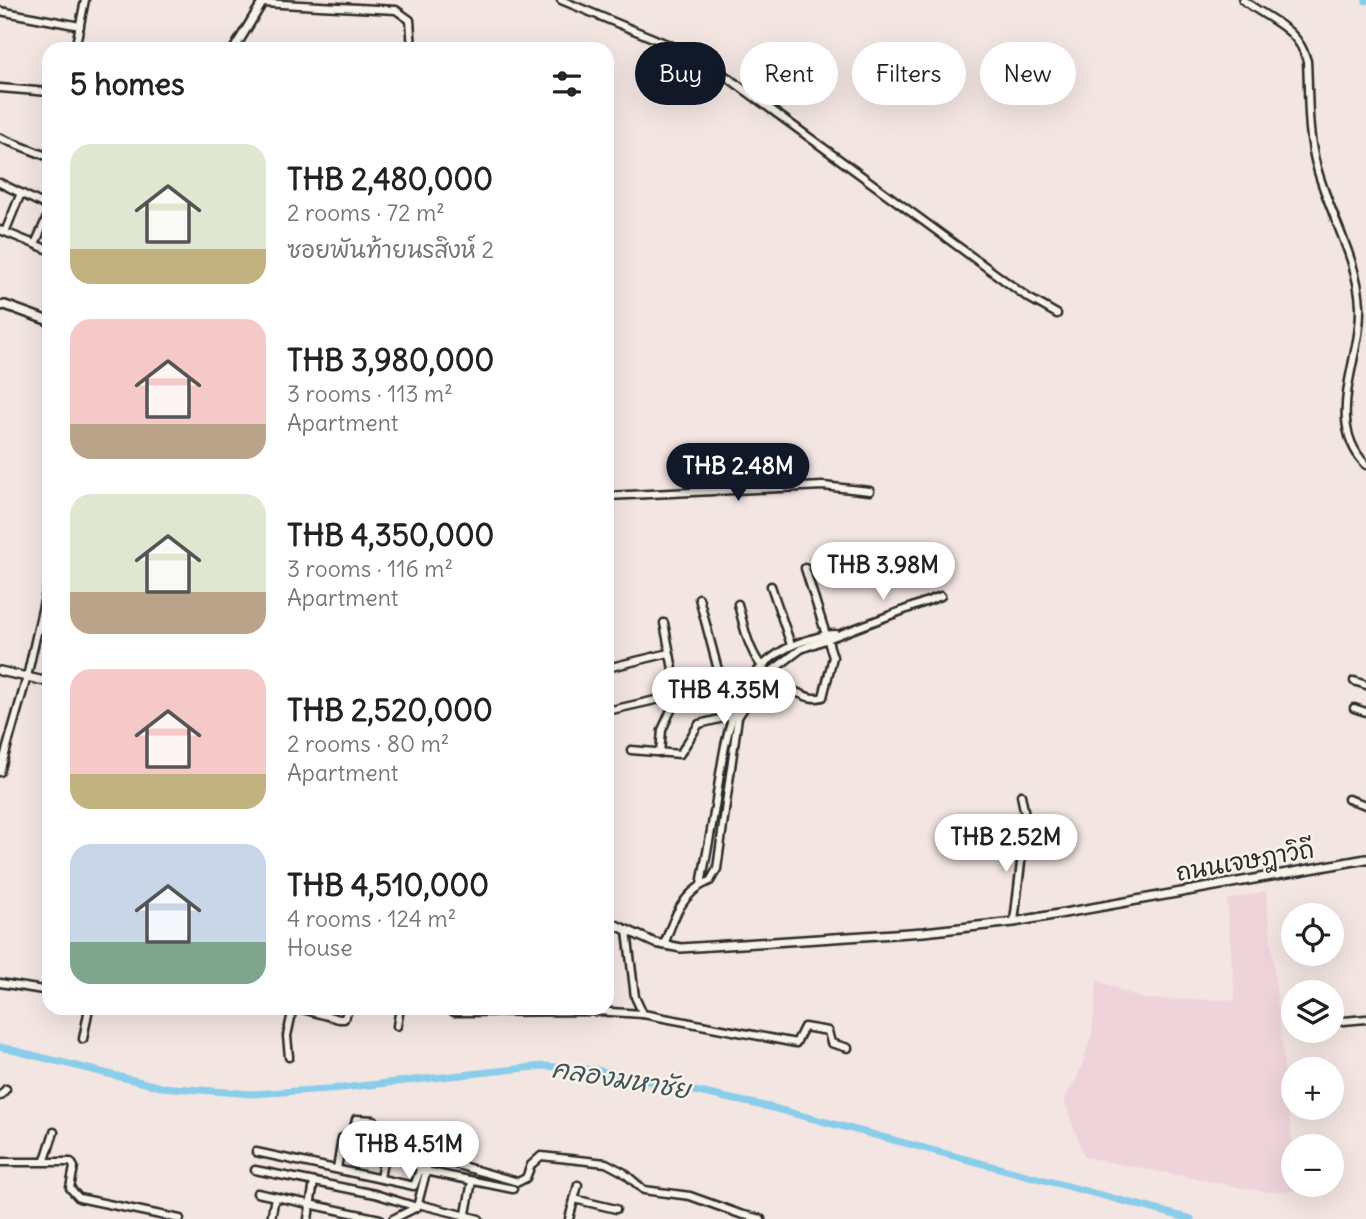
<!DOCTYPE html>
<meta charset="utf-8">
<style>
:root{--surface:#fff;--page:#f2f2f2;--text:#222;--muted:#767676;--accent:#111827}
body{margin:0;font-family:Delius,"Playpen Sans Thai",sans-serif;background:var(--page);color:var(--text);height:100vh;display:flex;flex-direction:column;font-size:26px;white-space:nowrap}
*{box-sizing:border-box;margin:0}
p{font-size:23px;color:var(--muted)}
.icon{flex:none;width:38px;height:38px;fill:none;stroke:currentColor;stroke-width:2;stroke-linecap:round;stroke-linejoin:round}
.map{position:relative;flex:1;overflow:hidden}
.details{position:absolute;left:42px;top:42px;width:572px;height:973px;display:flex;flex-direction:column;background:var(--surface);border-radius:21px;box-shadow:0 7px 28px #0002}
.details>*{flex:none}
.banner{position:absolute;left:635px;top:42px;width:625px;height:63px;display:flex;gap:14px}
.buttons{position:absolute;left:1281px;top:903px;display:grid;gap:14px}
.buttons a{display:grid;place-items:center;width:63px;height:63px;border-radius:50%;background:var(--surface);box-shadow:0 7px 28px #0002;font-size:35px}
.price{position:absolute;translate:-50% -60px;padding:0 16px;border-radius:24px;background:#fff;color:#222;font-size:23px;line-height:46px;filter:drop-shadow(0 2px 4px #0008)}
.price::after{content:'';position:absolute;left:50%;top:42px;width:21px;height:16px;margin-left:-10px;background:inherit;clip-path:polygon(0 0,100% 0,50% 100%)}
.price.active{background:var(--accent);color:#fff}
ul{padding:0;list-style:none}
li{display:flex;align-items:center;gap:21px;height:175px;padding:0 28px}
li span{display:grid;place-items:center;flex:none;width:196px;height:140px;border-radius:21px;color:#555}
li>.icon{margin-inline-start:auto}
span .icon{width:84px;height:84px;fill:#fffc;stroke-width:1}
li b{font-size:30px}
h2{display:flex;justify-content:space-between;align-items:center;height:84px;padding:0 28px;font-size:30px}
.pill{padding:0 24px;border-radius:32px;background:var(--surface);box-shadow:0 7px 28px #0002;font-size:24px;line-height:63px}
.pill.active{background:var(--accent);color:#fff}
.map>svg:first-child{display:block}
.built{fill:#eed4da}
.lines{fill:none;stroke-linecap:round;stroke-linejoin:round}
.canal{stroke:#89cdea;stroke-width:7}
.minor-casing{stroke:#2b2b2b;stroke-width:11}
.tertiary-casing{stroke:#2b2b2b;stroke-width:12}
.minor{stroke:#f7f3e8;stroke-width:6}
.tertiary{stroke:#f7f3e8;stroke-width:7}
.labels{text-anchor:middle;stroke-width:5;stroke-linejoin:round;paint-order:stroke}
.street-label{font-size:24px;fill:#2b2b2b;stroke:#f7f3e8}
.water-label{font-size:26px;font-style:italic;fill:#42545b;stroke:#f7f3e8}
</style>
<div class="map">
<svg width="1366" height="1219" viewBox="0 0 1366 1219">
<rect width="100%" height="100%" fill="#f3e5e2"/>
<filter id="ink" filterUnits="userSpaceOnUse"><feTurbulence type="fractalNoise" baseFrequency=".0143" numOctaves="2"/><feDisplacementMap in="SourceGraphic" scale="14" xChannelSelector="R" yChannelSelector="G"/><feConvolveMatrix kernelMatrix="1 2 1 2 8 2 1 2 1" color-interpolation-filters="sRGB"/></filter>
<g filter="url(#ink)">
<path class="built" d="M1266 891 1293 1153V1185H1297V1191L1265 1192 1084 1157 1064 1099 1078 1076 1092 1034 1097 980 1142 999 1235 1000 1227 900Z"/>
<g class="lines">
<g class="canal">
<path d="M1366 0V1"/>
<path d="M0 1047 161 1087 252 1094 342 1088 543 1066 596 1070 769 1107 1191 1219"/>
</g>
<g class="minor-casing">
<g id="minor">
<path d="M561 0 701 58 1027 297 1057 314"/>
<path d="M1243 0C1269 20 1298 27 1307 61 1309 96 1307 134 1317 168 1329 213 1358 259 1360 306 1362 360 1323 420 1366 465"/>
<path d="M262 3 396 10 410 20 412 49"/>
<path d="M0 11 80 26"/>
<path d="M75 49 85 0"/>
<path d="M0 88 49 92"/>
<path d="M0 138 49 157"/>
<path d="M0 183 49 207"/>
<path d="M0 230 49 250"/>
<path d="M5 232 21 193"/>
<path d="M35 244 49 213"/>
<path d="M607 496 823 486 870 491"/>
<path d="M771 586 791 645"/>
<path d="M699 598 722 685 741 695"/>
<path d="M738 604C749 648 754 671 796 692 805 696 813 700 823 697L833 657 805 568"/>
<path d="M607 668 669 653"/>
<path d="M1354 681 1366 685"/>
<path d="M1354 708 1366 712"/>
<path d="M607 711 722 685"/>
<path d="M631 750 680 754 699 724 732 716"/>
<path d="M660 753 662 730 678 695 664 623"/>
<path d="M0 772 27 677 49 579"/>
<path d="M1348 799 1366 805"/>
<path d="M701 885C706 856 712 828 716 800 726 736 732 665 804 641 815 638 824 634 835 634"/>
<path d="M1014 922 1026 820 1021 795"/>
<path d="M627 931 635 997 643 1014"/>
<path d="M664 945C673 919 682 892 710 881L717 869 738 717 765 676 801 649 941 596"/>
<path d="M0 983 49 991"/>
<path d="M298 1008 339 1019H344L349 1008"/>
<path d="M449 1008 454 1012 594 1011 643 1014 796 1043 804 1027 828 1031 831 1043 848 1048"/>
<path d="M1332 1022 1366 1019"/>
<path d="M397 1026 400 1008"/>
<path d="M83 1039 89 1008"/>
<path d="M289 1057 287 1036 293 1008"/>
<path d="M0 1096 6 1089"/>
<path d="M374 1120 356 1119 353 1132 409 1145 420 1170 513 1189"/>
<path d="M256 1152 414 1186 420 1170"/>
<path d="M45 1160 54 1132"/>
<path d="M0 1162H71L74 1167 70 1188 79 1198 180 1219"/>
<path d="M337 1169 342 1138"/>
<path d="M255 1170 375 1194 417 1207"/>
<path d="M380 1178 387 1141"/>
<path d="M257 1193 380 1219"/>
<path d="M574 1199 616 1209"/>
<path d="M422 1205 479 1219"/>
<path d="M271 1219 275 1197"/>
<path d="M308 1219 314 1182"/>
<path d="M393 1219 417 1207 430 1157 518 1182 526 1178 531 1165 541 1156 606 1163 623 1172 644 1190 690 1196 740 1214 761 1219"/>
<path d="M465 1219 472 1181"/>
<path d="M569 1219 578 1185"/>
</g>
</g>
<g class="tertiary-casing">
<g id="tertiary">
<path d="M234 49 264 0"/>
<path d="M0 306 5 305 49 321"/>
<path d="M0 671 49 682"/>
<path d="M607 921 655 943 681 948 924 932 1014 922 1366 859"/>
</g>
</g>
<use href="#minor" class="minor"/>
<use href="#tertiary" class="tertiary"/>
</g>
</g>
<g class="labels">
<g class="street-label">
<text transform="translate(1245 861) rotate(-10)" y="8">ถนนเจษฎาวิถี</text>
</g>
<g class="water-label">
<text transform="translate(621 1079) rotate(9)" y="9">คลองมหาชัย</text>
</g>
</g>
</svg>
<div class="buttons">
<a><svg class="icon" aria-label="locate" viewBox="0 0 24 24"><circle cx="12" cy="12" r="6"/><path d="M12 2v4M12 18v4M2 12h4M18 12h4"/></svg></a>
<a><svg class="icon" aria-label="layers" viewBox="0 0 24 24"><path d="M12 4l9 5-9 5-9-5zM3 14l9 5 9-5"/></svg></a>
<a>+</a>
<a>−</a>
</div>
<b class="price active" style="left:738px;top:503px">THB 2.48M</b>
<b class="price" style="left:883px;top:602px">THB 3.98M</b>
<b class="price" style="left:724px;top:727px">THB 4.35M</b>
<b class="price" style="left:1006px;top:874px">THB 2.52M</b>
<b class="price" style="left:409px;top:1181px">THB 4.51M</b>
<div class="banner">
<a class="pill active">Buy</a>
<a class="pill">Rent</a>
<a class="pill">Filters</a>
<a class="pill">New</a>
</div>
<section class="details">
<h2>5 homes<svg class="icon" aria-label="filters" viewBox="0 0 24 24"><path d="M4 7h16M4 17h16"/><circle cx="9" cy="7" r="2"/><circle cx="15" cy="17" r="2"/></svg></h2>
<ul>
<li><span style="background:linear-gradient(#dfe7d0 75%,#c2b280 0)"><svg class="icon" aria-label="home" viewBox="0 0 24 24"><path d="M3 11l9-7 9 7M6 9v11h12V9"/></svg></span><div><b>THB 2,480,000</b><p>2 rooms · 72 m²</p><p>ซอยพันท้ายนรสิงห์ 2</p></div></li>
<li><span style="background:linear-gradient(#f6c9c9 75%,#b9a48a 0)"><svg class="icon" aria-label="home" viewBox="0 0 24 24"><path d="M3 11l9-7 9 7M6 9v11h12V9"/></svg></span><div><b>THB 3,980,000</b><p>3 rooms · 113 m²</p><p>Apartment</p></div></li>
<li><span style="background:linear-gradient(#dfe7d0 70%,#b9a48a 0)"><svg class="icon" aria-label="home" viewBox="0 0 24 24"><path d="M3 11l9-7 9 7M6 9v11h12V9"/></svg></span><div><b>THB 4,350,000</b><p>3 rooms · 116 m²</p><p>Apartment</p></div></li>
<li><span style="background:linear-gradient(#f6c9c9 75%,#c2b280 0)"><svg class="icon" aria-label="home" viewBox="0 0 24 24"><path d="M3 11l9-7 9 7M6 9v11h12V9"/></svg></span><div><b>THB 2,520,000</b><p>2 rooms · 80 m²</p><p>Apartment</p></div></li>
<li><span style="background:linear-gradient(#c9d6e8 70%,#7fa58c 0)"><svg class="icon" aria-label="home" viewBox="0 0 24 24"><path d="M3 11l9-7 9 7M6 9v11h12V9"/></svg></span><div><b>THB 4,510,000</b><p>4 rooms · 124 m²</p><p>House</p></div></li>
</ul>
</section>
</div>
